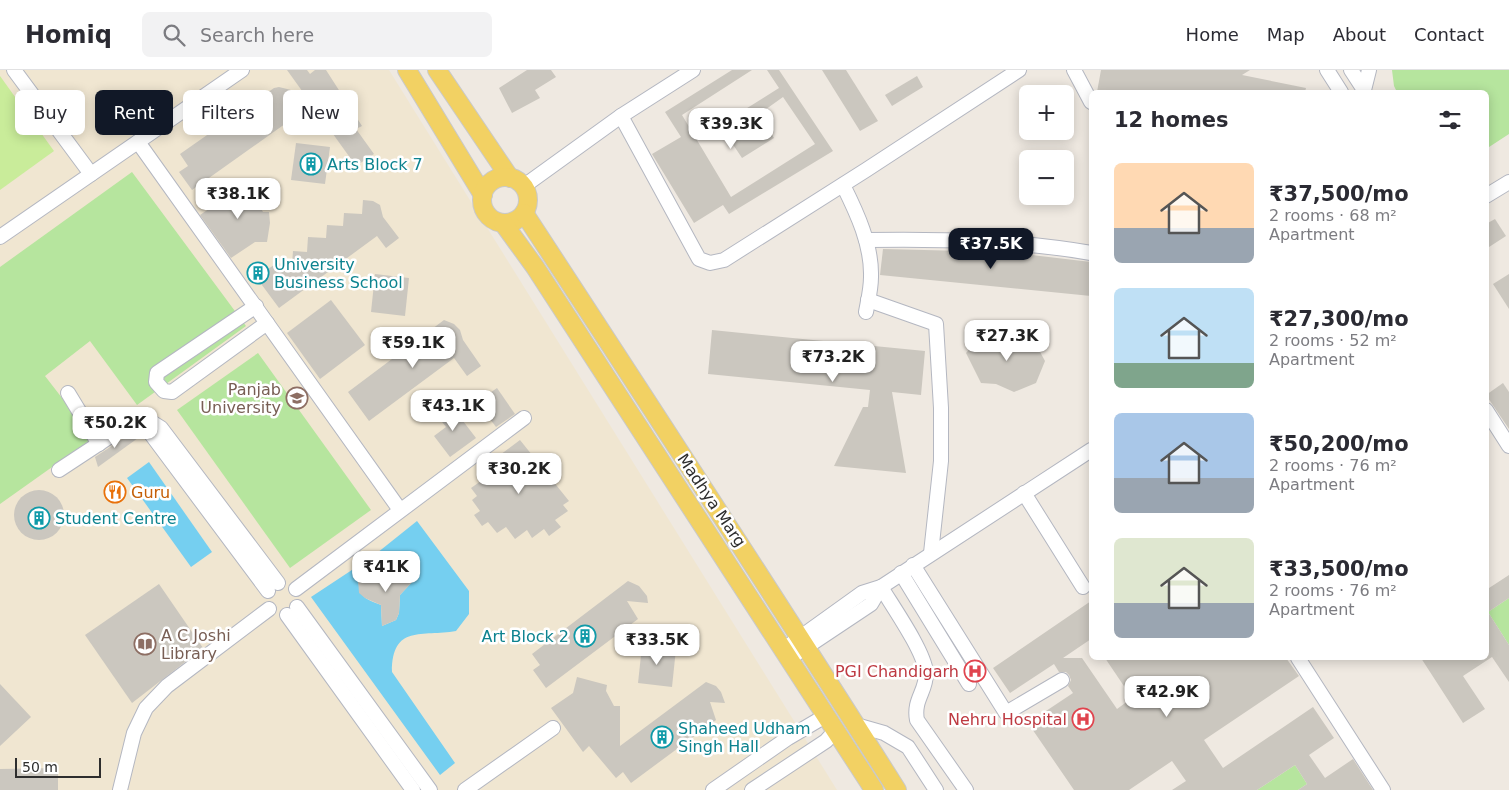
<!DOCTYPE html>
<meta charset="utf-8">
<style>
:root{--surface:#fff;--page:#f2f2f3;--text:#2b2b33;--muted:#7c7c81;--line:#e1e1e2;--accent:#111827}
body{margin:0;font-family:"DejaVu Sans",sans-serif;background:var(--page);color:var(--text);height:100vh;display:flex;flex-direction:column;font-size:19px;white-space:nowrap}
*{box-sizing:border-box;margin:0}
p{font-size:16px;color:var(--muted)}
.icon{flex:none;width:28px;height:28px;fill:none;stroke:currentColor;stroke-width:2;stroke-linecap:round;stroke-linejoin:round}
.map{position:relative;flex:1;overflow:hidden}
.details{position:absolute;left:1089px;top:20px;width:400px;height:570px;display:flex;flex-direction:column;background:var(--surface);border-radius:8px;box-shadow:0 2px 12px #0003}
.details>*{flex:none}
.hud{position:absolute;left:15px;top:20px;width:475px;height:45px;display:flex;gap:10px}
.buttons{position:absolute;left:1019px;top:15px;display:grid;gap:10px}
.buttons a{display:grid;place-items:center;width:55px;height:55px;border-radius:8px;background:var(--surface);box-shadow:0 2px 12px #0003;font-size:25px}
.scale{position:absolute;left:15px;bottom:12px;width:86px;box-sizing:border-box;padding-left:5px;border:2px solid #2e2e2e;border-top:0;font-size:14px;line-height:18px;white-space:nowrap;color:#2e2e2e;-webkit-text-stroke:4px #fff;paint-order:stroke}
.price{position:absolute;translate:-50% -42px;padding:0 11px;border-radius:10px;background:#fff;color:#222;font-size:16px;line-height:32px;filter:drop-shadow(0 1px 2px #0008)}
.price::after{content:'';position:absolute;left:50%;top:30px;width:15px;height:11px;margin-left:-8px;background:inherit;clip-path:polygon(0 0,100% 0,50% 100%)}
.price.selected{background:var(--accent);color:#fff}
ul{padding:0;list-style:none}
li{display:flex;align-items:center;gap:15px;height:125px;padding:0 25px}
li span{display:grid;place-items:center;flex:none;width:140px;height:100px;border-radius:8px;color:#555}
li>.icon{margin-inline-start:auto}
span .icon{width:60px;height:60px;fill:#fffc;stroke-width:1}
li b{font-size:21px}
h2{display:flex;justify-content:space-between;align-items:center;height:60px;padding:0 25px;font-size:21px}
.tag{padding:0 18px;border-radius:8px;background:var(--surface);box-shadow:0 2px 12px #0003;font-size:18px;line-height:45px}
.tag.selected{background:var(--accent);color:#fff}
header{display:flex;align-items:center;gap:30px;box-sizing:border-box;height:70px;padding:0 25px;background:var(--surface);border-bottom:1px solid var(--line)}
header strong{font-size:24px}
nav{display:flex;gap:28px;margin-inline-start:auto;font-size:18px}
.search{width:350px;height:45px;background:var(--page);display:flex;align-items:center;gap:12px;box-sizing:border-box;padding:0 18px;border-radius:8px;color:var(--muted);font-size:19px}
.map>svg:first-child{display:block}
.education{fill:#f0e6d1}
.green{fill:#b6e59e}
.pitch{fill:#c9ec9a}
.water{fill:#75cff0}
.building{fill:#cbc7bf}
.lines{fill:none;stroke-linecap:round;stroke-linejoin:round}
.minor-casing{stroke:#b4b7c1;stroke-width:16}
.major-casing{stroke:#c9c9c9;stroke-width:20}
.minor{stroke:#fff;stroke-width:14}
.major{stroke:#f2d163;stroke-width:18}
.labels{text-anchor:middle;stroke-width:5;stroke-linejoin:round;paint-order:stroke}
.culture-label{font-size:16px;fill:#0d838f;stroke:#fff;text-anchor:start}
.education-label{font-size:16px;fill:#785e54;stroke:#fff;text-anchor:end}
.food-label{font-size:16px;fill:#c56008;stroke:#fff;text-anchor:start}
.street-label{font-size:16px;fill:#2e2e2e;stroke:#fff}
.health-label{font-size:16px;fill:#be3a42;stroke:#fff;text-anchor:end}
</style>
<header>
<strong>Homiq</strong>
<div class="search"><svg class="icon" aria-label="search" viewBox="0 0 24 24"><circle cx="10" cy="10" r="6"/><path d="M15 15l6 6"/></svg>Search here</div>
<nav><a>Home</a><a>Map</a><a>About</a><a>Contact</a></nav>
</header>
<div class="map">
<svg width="1509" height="720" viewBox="0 0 1509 720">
<rect width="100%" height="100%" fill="#efe9e1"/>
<path class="education" d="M0 0H389L837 720H0Z"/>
<g class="green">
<path d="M1392 0H1509V64L1486 79V22H1397L1394 16Z"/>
<path d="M132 102 246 256 137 335 90 271 45 306 93 368 0 434V197Z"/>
<path d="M258 283 371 440 290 498 177 340Z"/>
<path d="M1509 528V575L1488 542Z"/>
<path d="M1295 695 1307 714 1298 720H1257Z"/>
</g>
<path class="pitch" d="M0 6 54 81 0 120Z"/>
<g class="water">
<path d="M149 392 212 482 191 497 127 408Z"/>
<path d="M417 451 469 521V544L456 561C422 567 392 554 392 602L455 693 440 705 311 527 358 496 365 502 358 509C360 528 364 528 381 535L382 556 396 550 399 543 400 525 413 511 404 501 392 500 377 483Z"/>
</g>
<g class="building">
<path d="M287 0H307L310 4 315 0H326L362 56 356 59 374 84 356 96Z"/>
<path d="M527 0H551L556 7 535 20 540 28 512 43 499 18Z"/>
<path d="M732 0H752L682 45 731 127 815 74 783 27 759 44 774 68 742 88 720 55 779 18 767 0H779L833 81 729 144 723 135 694 153 652 84 681 67 665 42Z"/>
<path d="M822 0H846L878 51 860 61Z"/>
<path d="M1101 0H1250L1242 5 1306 18 1305 22H1097Z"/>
<path d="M917 6 923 17 892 36 885 25Z"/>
<path d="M279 17 295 21V39L283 37 292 49 192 120 179 102 188 96 180 84 274 18Z"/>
<path d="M296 73 330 77 325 114 291 110Z"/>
<path d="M226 114 256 121 255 128 263 142H269L270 153 267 172H255L231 188 200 145 222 130Z"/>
<path d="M363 130 373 131 380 135 383 147 399 168 386 178 377 166 279 238 256 207 277 193 292 194 293 181 307 182 308 167 326 168 327 155 343 156 344 143 362 144Z"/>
<path d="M1495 149 1506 166 1486 179V154Z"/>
<path d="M883 179 1006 182 1091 192V226L880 205Z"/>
<path d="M375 204 409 208 405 246 371 242Z"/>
<path d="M1509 204V239L1493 214Z"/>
<path d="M331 230 365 275 320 309 287 263Z"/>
<path d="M444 250 454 254 460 260 463 270 481 296 467 306 454 288 369 351 348 322Z"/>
<path d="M712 260 925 281 921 325 892 322 906 403 834 396 863 337H868L870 320 708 304Z"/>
<path d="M996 266 1033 269 1045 291 1036 313 1014 322 996 314 981 313 966 283 976 272Z"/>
<path d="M1503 313 1509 322V359L1486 325Z"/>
<path d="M497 318 515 344 496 357 477 332Z"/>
<path d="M450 334 476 368 450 387 434 366 446 357 436 344Z"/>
<path d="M133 362 138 368 98 397 95 387Z"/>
<path d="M520 370 569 431 563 435 568 441 555 450 561 457 549 466 544 459 532 468 527 460 515 469 506 457 497 463 488 452 482 456 474 445 480 441 472 430 477 426 471 418 495 401 489 393Z"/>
<circle cx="39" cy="445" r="25"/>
<path d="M399 499 404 501 413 511 400 525 399 543 396 550 382 556 381 535 365 528 359 523 358 509 383 510 392 500Z"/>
<path d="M1509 505V528L1488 542 1509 575V612L1492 587 1463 606 1485 639 1463 653 1421 588H1486V520Z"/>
<path d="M628 511 639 516 647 526 648 533 627 531 638 549 546 618 533 600 540 595 532 584Z"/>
<path d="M159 514 203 578 132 633 85 565Z"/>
<path d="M1091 531V569L1063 588H1082L1117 639 1132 628 1105 588H1286L1299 606 1204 670 1223 698 1313 637 1334 668 1309 685 1325 708 1353 689 1373 720H1298L1307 714 1295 695 1257 720H1172L1186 711 1172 691 1129 720H1074L1028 653 1073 623 1068 616 1071 610 1069 605 1066 602H1059L1054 594 1010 623 993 598Z"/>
<path d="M642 576 676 579 672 617 638 613Z"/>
<path d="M577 607 607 615 606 621 614 636H620V676L706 612 716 616 721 622 725 633 710 632 716 650 631 713 623 702 616 708 589 676 583 682 551 638 573 623Z"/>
<path d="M0 614 31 647 0 676Z"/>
<path d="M58 698V720H0V699Z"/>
</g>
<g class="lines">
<g class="minor-casing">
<g id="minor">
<path d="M14 0 91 104"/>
<path d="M1074 0 1091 32"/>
<path d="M1327 0 1341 22"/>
<path d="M1351 0 1364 20 1363 22"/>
<path d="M1364 20 1369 0"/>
<path d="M621 46 699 189 710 193 724 190 866 100 1019 0"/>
<path d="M138 72 400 440"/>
<path d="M843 115C857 143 872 175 871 207 871 219 868 231 866 242"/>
<path d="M524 116 621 46 693 0"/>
<path d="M1486 126 1509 112"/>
<path d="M0 167 242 0"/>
<path d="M866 170C942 169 1016 170 1091 183"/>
<path d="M868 230 936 254 941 338V391L931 483"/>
<path d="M256 236 157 303 156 312 164 321 172 322 267 253"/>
<path d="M68 323 99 374"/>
<path d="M1486 340 1509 376"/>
<path d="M147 351 151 364 268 521"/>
<path d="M59 400 138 348H145L161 358 278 513"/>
<path d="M1024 423 1083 517"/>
<path d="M913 495 1006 643 1062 610"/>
<path d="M901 503 969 614"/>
<path d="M881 517C893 537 924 581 926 602 927 621 913 629 917 650L966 720"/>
<path d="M296 519 524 348"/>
<path d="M297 537 430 720"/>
<path d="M287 545 413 720"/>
<path d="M784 579 862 523 881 517 1091 380"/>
<path d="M790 588 871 534 881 517"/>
<path d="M1298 588 1383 720"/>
<path d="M856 655 884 663 908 677 936 720"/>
<path d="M120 720 134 663 146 638 167 616 269 539"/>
<path d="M465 720 553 658"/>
<path d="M713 720 788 668 827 645"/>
<path d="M752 720 826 671 836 660"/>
</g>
</g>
<g class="major-casing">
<g id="major">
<path d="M407 0 483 125"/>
<path d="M437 0 510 108"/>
<circle cx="505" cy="130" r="23"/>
<path d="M524 143C649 334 774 526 897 720"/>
<path d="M503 153 535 197 874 720"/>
</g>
</g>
<use href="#minor" class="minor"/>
<use href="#major" class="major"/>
</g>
<defs>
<g id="building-ring" transform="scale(1.125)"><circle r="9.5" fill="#fff" stroke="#0f9aa8" stroke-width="1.5"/><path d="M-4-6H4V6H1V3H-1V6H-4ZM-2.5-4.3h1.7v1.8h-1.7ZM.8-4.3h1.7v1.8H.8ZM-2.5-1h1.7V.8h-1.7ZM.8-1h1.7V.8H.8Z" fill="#0f9aa8"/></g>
<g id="university-ring" transform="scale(1.125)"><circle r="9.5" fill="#fff" stroke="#8d6e63" stroke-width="1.5"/><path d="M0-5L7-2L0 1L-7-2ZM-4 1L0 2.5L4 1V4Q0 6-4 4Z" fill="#8d6e63"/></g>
<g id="restaurant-ring" transform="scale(1.125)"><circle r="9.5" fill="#fff" stroke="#e8710a" stroke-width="1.5"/><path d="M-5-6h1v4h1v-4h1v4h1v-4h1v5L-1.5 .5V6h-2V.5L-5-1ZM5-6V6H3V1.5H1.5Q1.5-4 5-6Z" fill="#e8710a"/></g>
<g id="library-ring" transform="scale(1.125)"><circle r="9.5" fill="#fff" stroke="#8d6e63" stroke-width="1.5"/><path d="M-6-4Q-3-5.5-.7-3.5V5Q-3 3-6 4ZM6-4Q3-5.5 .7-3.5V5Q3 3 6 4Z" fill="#8d6e63"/></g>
<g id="hospital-ring" transform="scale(1.125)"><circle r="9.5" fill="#fff" stroke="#e0444e" stroke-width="1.5"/><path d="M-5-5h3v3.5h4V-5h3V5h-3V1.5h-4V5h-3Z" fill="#e0444e"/></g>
</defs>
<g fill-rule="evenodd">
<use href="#building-ring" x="311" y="94"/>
<use href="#building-ring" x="258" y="203"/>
<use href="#university-ring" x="297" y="328"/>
<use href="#restaurant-ring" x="115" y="422"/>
<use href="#building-ring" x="39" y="448"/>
<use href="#building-ring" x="585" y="566"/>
<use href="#library-ring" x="145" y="574"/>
<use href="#hospital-ring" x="975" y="601"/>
<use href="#hospital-ring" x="1083" y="649"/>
<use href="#building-ring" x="662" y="667"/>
</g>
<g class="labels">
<g class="culture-label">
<text x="327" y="100">Arts Block 7</text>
<text x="274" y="200">University<tspan x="274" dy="18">Business School</tspan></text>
<text x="55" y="454">Student Centre</text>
<text x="569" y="572" text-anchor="end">Art Block 2</text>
<text x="678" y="664">Shaheed Udham<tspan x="678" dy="18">Singh Hall</tspan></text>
</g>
<g class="education-label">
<text x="281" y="325">Panjab<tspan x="281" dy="18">University</tspan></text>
<text x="161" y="571" text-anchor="start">A C Joshi<tspan x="161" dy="18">Library</tspan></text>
</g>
<g class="food-label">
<text x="131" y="428">Guru</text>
</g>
<g class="street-label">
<text transform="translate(712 430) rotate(56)" y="6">Madhya Marg</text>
</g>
<g class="health-label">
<text x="959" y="607">PGI Chandigarh</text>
<text x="1067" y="655">Nehru Hospital</text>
</g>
</g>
</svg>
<div class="buttons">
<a>+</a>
<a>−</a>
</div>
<div class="scale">50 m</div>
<b class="price" style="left:731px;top:80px">₹39.3K</b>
<b class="price" style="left:238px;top:150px">₹38.1K</b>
<b class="price selected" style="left:991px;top:200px">₹37.5K</b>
<b class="price" style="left:1007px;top:292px">₹27.3K</b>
<b class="price" style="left:413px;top:299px">₹59.1K</b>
<b class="price" style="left:833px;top:313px">₹73.2K</b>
<b class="price" style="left:453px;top:362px">₹43.1K</b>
<b class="price" style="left:115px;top:379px">₹50.2K</b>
<b class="price" style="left:519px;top:425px">₹30.2K</b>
<b class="price" style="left:386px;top:523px">₹41K</b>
<b class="price" style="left:657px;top:596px">₹33.5K</b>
<b class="price" style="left:1167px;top:648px">₹42.9K</b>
<div class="hud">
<a class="tag">Buy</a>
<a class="tag selected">Rent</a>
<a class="tag">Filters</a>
<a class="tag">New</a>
</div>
<section class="details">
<h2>12 homes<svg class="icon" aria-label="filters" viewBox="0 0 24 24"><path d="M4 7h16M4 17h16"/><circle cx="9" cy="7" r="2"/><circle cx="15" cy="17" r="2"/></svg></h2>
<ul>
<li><span style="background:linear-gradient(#ffd9b3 65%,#9aa5b1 0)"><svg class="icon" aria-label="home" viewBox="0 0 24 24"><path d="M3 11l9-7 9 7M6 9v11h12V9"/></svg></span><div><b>₹37,500/mo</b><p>2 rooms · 68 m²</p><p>Apartment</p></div></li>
<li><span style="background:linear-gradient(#bfe0f5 75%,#7fa58c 0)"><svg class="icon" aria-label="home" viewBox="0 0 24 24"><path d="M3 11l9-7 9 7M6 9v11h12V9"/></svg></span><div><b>₹27,300/mo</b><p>2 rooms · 52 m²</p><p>Apartment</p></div></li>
<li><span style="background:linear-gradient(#a9c7e8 65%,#9aa5b1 0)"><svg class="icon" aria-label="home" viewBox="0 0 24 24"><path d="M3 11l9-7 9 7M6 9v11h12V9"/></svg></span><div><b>₹50,200/mo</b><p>2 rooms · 76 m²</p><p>Apartment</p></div></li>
<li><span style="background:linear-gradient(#dfe7d0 65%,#9aa5b1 0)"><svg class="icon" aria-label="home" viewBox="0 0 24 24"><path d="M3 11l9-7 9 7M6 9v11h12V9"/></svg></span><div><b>₹33,500/mo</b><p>2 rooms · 76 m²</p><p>Apartment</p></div></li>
</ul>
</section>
</div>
